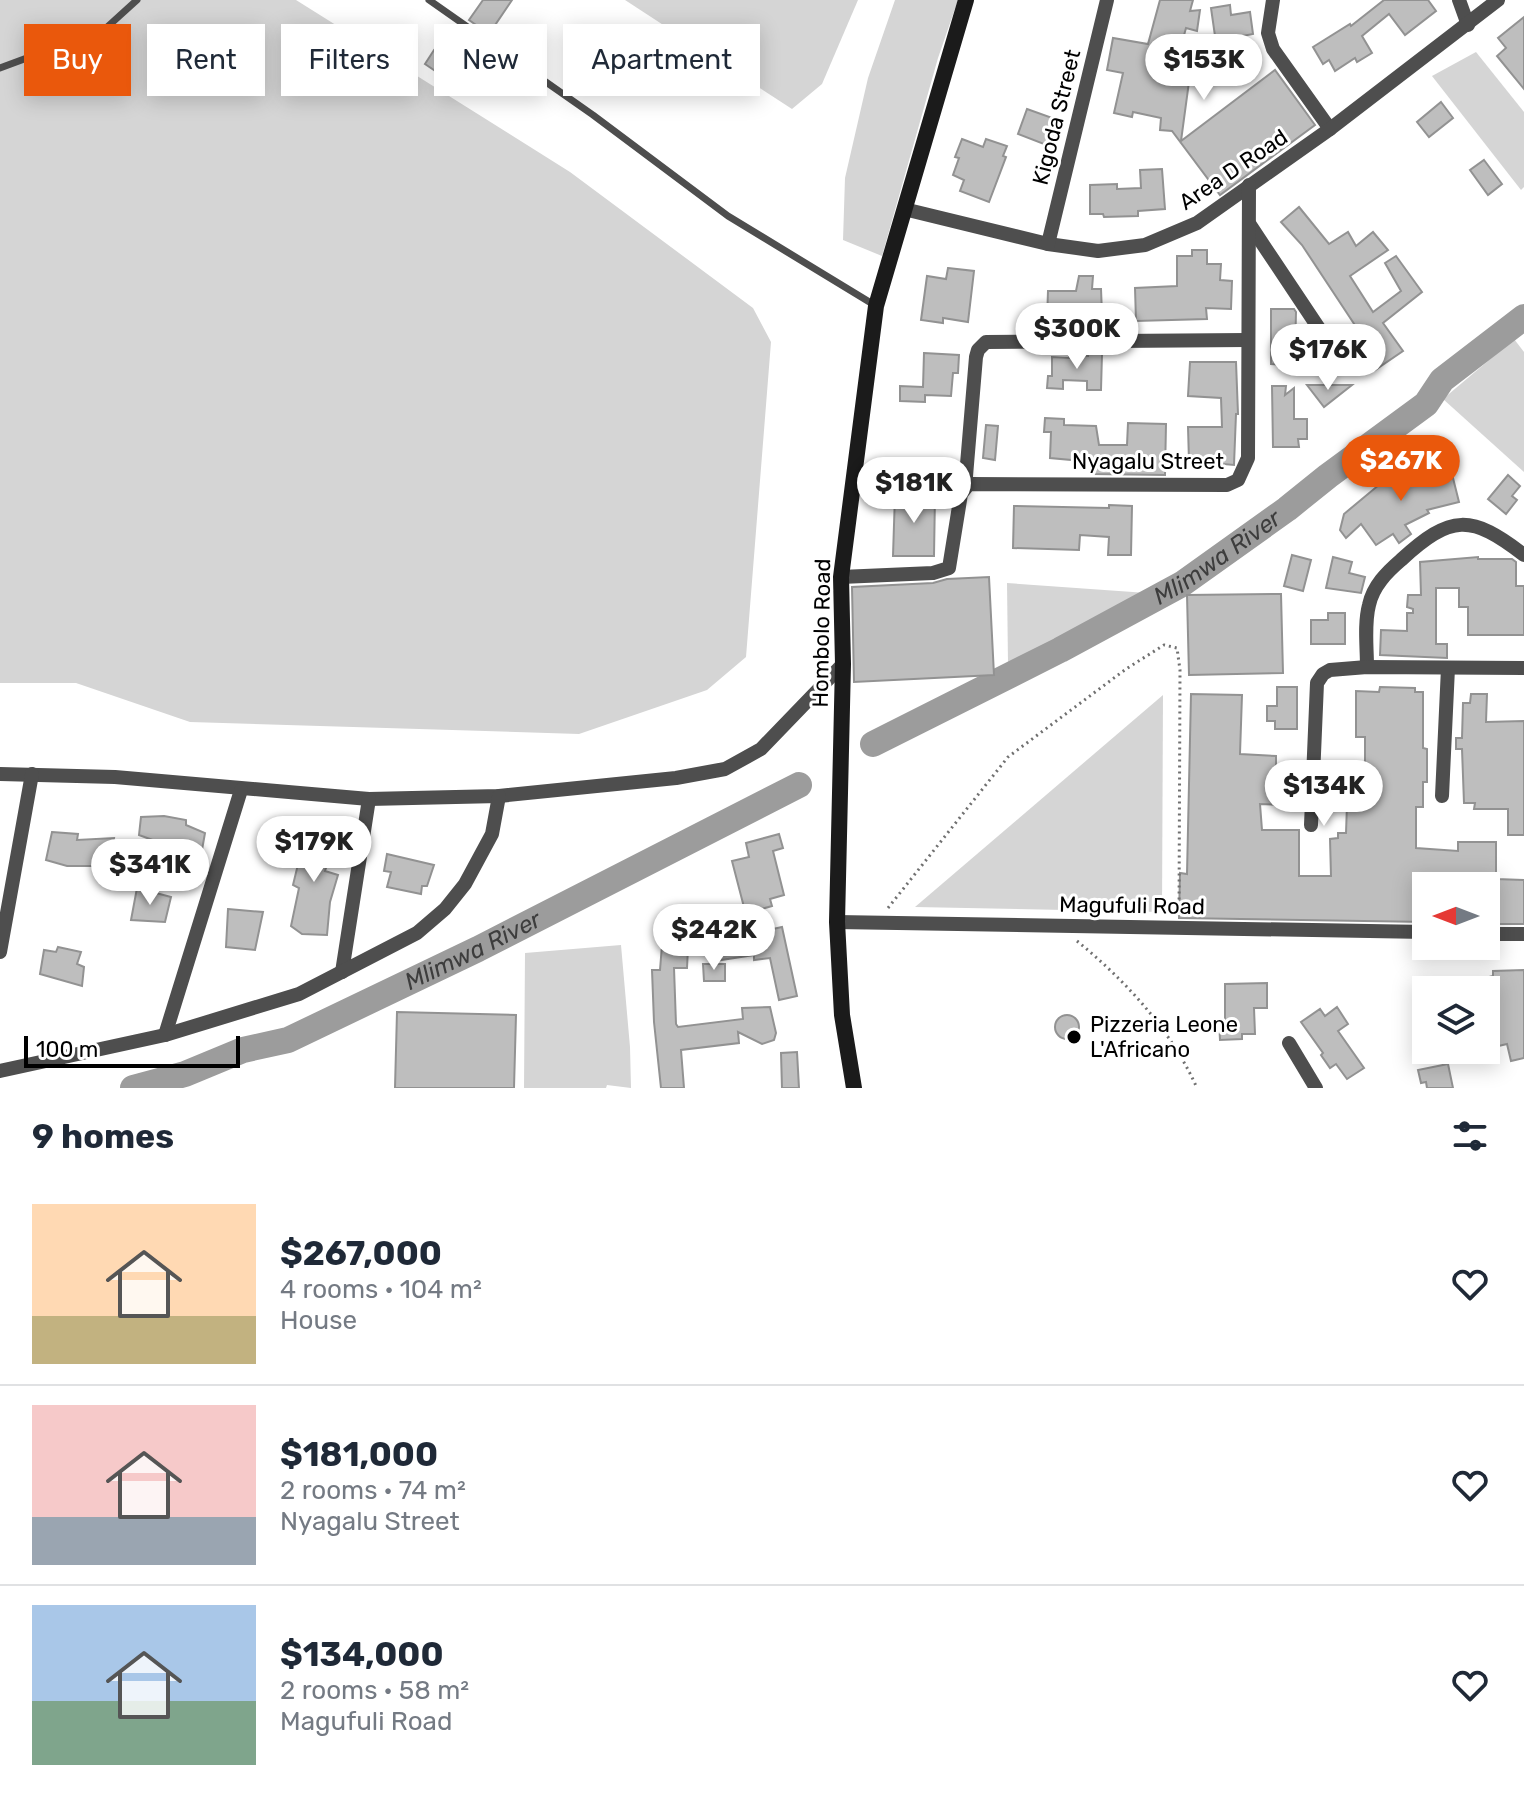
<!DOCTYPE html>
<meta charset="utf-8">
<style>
:root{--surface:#fff;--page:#f6f6f7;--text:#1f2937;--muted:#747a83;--line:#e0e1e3;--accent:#ea580c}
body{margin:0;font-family:Rubik,sans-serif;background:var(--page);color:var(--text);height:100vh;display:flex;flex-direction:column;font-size:30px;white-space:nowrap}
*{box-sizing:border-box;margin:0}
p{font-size:26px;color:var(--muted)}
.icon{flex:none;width:44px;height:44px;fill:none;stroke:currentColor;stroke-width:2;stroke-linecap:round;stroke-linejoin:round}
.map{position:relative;height:1088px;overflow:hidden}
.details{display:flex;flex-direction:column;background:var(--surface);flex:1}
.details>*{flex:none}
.top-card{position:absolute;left:24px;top:24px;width:800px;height:72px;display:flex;gap:16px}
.needle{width:52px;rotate:270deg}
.fabs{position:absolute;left:1412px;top:872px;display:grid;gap:16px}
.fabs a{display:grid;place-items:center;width:88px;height:88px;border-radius:0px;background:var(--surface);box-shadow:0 4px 20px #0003;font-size:40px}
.scale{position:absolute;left:24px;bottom:20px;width:216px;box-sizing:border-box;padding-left:8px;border:4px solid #000;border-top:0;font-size:22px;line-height:28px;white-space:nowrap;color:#000;-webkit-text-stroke:6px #fff;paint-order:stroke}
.price{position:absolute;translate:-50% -68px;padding:0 18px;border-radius:28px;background:#fff;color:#222;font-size:26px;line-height:52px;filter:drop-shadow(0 2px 4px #0008)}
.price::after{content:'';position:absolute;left:50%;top:48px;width:24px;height:18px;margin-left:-12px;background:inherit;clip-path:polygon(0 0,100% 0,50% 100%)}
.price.selected{background:var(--accent);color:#fff}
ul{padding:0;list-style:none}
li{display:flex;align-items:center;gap:24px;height:200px;padding:0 32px}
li+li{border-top:2px solid var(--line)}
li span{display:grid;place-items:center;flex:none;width:224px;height:160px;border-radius:0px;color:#555}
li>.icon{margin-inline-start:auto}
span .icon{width:96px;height:96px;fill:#fffc;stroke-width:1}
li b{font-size:34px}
h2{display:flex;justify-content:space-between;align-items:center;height:96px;padding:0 32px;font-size:34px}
.chip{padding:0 28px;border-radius:0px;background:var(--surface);box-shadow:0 4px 20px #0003;font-size:28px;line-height:72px}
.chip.selected{background:var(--accent);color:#fff}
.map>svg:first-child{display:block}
.green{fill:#d5d5d5}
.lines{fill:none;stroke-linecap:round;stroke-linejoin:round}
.river{stroke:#9c9c9c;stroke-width:26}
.building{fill:#bebebe;stroke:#929292;stroke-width:2}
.path{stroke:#707070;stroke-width:3;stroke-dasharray:2 4;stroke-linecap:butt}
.lane{stroke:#4e4e4e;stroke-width:7}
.street{stroke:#4e4e4e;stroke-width:14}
.secondary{stroke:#1b1b1b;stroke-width:16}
.poi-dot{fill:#000;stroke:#fff;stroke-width:3}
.labels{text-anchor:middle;stroke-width:6;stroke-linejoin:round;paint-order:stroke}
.street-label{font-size:22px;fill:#000;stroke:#fff}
.poi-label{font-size:22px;fill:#000;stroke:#fff;text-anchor:start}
.water-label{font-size:24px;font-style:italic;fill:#3d3d3d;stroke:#fff}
</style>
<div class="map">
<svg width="1524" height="1088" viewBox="0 0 1524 1088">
<rect width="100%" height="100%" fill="#fff"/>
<g class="green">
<path d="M0 0H296L570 172 753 308 771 342 746 657 707 690 579 734 190 722 76 683H0Z"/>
<path d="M625 0H858L822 84 792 109Z"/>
<path d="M895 0H958L938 58 882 256 843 240 845 178 868 78Z"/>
<path d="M1476 52 1524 112V187L1521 190 1432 76Z"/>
<path d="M1514 339 1524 352V472L1443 399Z"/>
<path d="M1007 583 1147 593 1008 664Z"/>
<path d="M1163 695 1162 912 915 907Z"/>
<path d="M621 945 630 1047 631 1088 607 1085 606 1088H524L525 953Z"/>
</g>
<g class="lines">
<g class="river">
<path id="s1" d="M873 744 1060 650 1182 584 1287 509 1328 476 1426 404 1442 380 1524 317"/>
<path id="s2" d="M133 1088 185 1074 243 1050 288 1040 478 949 799 785"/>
</g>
</g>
<g class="building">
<path d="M483 0H512L489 34 469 20Z"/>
<path d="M1160 0H1193L1190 11 1200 10 1197 31 1186 28 1180 50 1193 52 1181 141 1275 70 1315 125 1220 195 1172 131 1160 130 1161 118 1133 112 1132 117 1114 113 1123 73 1107 70 1113 38 1148 44Z"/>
<path d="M1384 0H1428L1436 11 1405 35 1389 14 1362 36 1372 53 1357 62 1355 58 1335 71 1329 60 1323 64 1313 47 1350 24 1351 26Z"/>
<path d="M1230 5 1231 15 1250 12 1253 34 1227 39 1215 36 1211 8Z"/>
<path d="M1524 17V89L1497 56 1506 48 1498 38Z"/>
<path d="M462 31 482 45 456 85 425 64 434 50 446 57Z"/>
<path d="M1441 102 1453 118 1429 137 1417 122Z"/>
<path d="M1027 109 1058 120 1049 146 1018 134Z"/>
<path d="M962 139 983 147 986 139 1007 146 1003 156 1006 157 989 202 960 191 964 180 953 175 959 158 955 157Z"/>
<path d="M1484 160 1502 184 1488 195 1470 170Z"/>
<path d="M1162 169 1165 209 1138 211V216L1104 217 1103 214H1090V185L1117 184V189L1141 188 1140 170Z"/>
<path d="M1299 207 1329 244 1348 232 1356 246 1373 232 1388 250 1350 276 1373 312 1401 291 1385 263 1396 256 1422 292 1383 323 1403 351 1375 370 1363 353 1370 348 1302 245 1281 222Z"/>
<path d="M1192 250H1207V264H1221L1220 280 1232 281 1231 309 1206 308 1207 319 1136 321 1135 288 1177 286V256H1192Z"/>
<path d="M948 268 974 271 968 322 943 318V323L921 320 927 276 946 279Z"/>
<path d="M1079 276H1093L1092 289H1101L1102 314 1047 320 1048 291H1076Z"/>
<path d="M1271 309H1294L1296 312 1295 353H1286V365L1271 364Z"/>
<path d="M924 353 959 355 958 373H953L951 396 925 395V402L900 401V386L923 387Z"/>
<path d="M1088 353 1102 354 1101 390H1087V381L1063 380V389L1047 388 1048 376H1052V357L1069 358V355L1088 356Z"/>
<path d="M1190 362H1236L1238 414H1236L1234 465 1189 461 1188 427H1222L1221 398 1188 396Z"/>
<path d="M1307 385H1352L1324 407Z"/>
<path d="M1272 386H1286L1285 395 1294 388V419H1307V439H1298L1299 447H1273Z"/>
<path d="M1045 418 1064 419V425L1096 426 1099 445H1127L1128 423 1166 424 1165 475 1093 474V462L1050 458 1051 432H1044Z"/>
<path d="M986 425 998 426 995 460 983 458Z"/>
<path d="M1449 462 1459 502 1427 510 1429 513 1405 525 1411 534 1399 543 1393 534 1376 545 1361 524 1346 538 1340 530 1344 514 1380 484 1414 465 1417 471Z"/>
<path d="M883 463 900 464 898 484 881 483Z"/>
<path d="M1508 475 1520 486 1512 496 1517 500 1506 514 1488 499Z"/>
<path d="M895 494 935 495 934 556H893Z"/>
<path d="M1109 505 1132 506 1131 555H1108L1109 537 1080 535 1079 550 1013 548 1014 506 1109 508Z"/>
<path d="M1292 555 1311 560 1303 591 1284 586Z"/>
<path d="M1333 557 1352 562 1349 573 1365 577 1361 593 1326 588Z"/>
<path d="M1478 557V559H1512L1516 562V586H1524V635H1468V607H1459V588H1436V644H1447V658L1380 655 1381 630 1407 631V613H1413V609L1407 607 1408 595H1421L1420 562Z"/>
<path d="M989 577 994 675 854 682 852 587 933 583 947 579Z"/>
<path d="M1281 594 1283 673 1189 675 1187 595Z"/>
<path d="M1328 613H1345V644H1311V620H1328Z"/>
<path d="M1277 687H1297V729H1275V721H1267V706H1277Z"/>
<path d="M1380 687 1415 688V692H1423V748L1427 749V782H1423V807H1416V848L1458 851V842H1496V879L1524 880V924H1486V886H1426V922L1179 918 1180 873 1187 874 1191 694 1242 695 1240 754 1276 756V776L1290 777 1289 793H1284L1283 805 1260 804 1262 830H1299V876H1331L1330 839 1338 838V833H1346L1347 804H1344V775H1356V762H1365V737H1356V691L1379 692Z"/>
<path d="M1471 694H1487L1486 722 1524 721V835H1508V809H1474L1475 803H1464L1462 749H1456V738H1462L1463 703H1470Z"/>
<path d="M164 816 186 820V825L205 833 202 850 182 844 158 842 139 835 141 817Z"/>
<path d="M301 831 336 837 325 871 338 875 330 902 327 935 302 934 291 926 299 888 293 885 300 856 297 850Z"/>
<path d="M52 832 78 834 77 840 114 838 112 848 124 849 115 878 95 873 98 866H67L46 860Z"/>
<path d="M779 834 783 848 773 851 784 895 770 899 772 906 758 910 764 931 782 927 797 996 779 1000 770 958 754 960V955L721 960 718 942 752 938 732 861 749 857 746 843Z"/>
<path d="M387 854 434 865 427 886H422L421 894 387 887 391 872 384 871Z"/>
<path d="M137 888 171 897 165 922 131 920Z"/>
<path d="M228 909 263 912 255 950 226 947Z"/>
<path d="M662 945 688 948 687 968H674L676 1024 678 1027 743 1019 742 1008 770 1007 776 1033 774 1040 762 1044 738 1032 739 1043 681 1050 684 1088H661L654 1022 652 970H660Z"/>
<path d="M58 947 81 952 77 964 84 967 82 986 40 974 44 950 56 952Z"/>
<path d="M703 964H725V981H704Z"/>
<path d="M1524 970V1058L1511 1061 1507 1044 1486 1049V990H1453V986L1493 976V971Z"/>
<path d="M1267 983V1008H1254L1255 1034H1242V1039L1220 1040 1219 1020H1225V984Z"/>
<path d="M1337 1007 1348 1024 1338 1031 1364 1068 1347 1079 1336 1064 1330 1068 1321 1055 1323 1053 1301 1022 1320 1009 1325 1016Z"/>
<path d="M1418 1007H1426V1050L1414 1048Z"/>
<path d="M397 1012 516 1015 514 1088H395Z"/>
<circle cx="1067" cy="1027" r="12"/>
<path d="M797 1052 799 1088H782L781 1053Z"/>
<path d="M1448 1064 1453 1088H1427L1426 1082 1421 1083 1418 1070Z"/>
</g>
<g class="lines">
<g class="path">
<path d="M888 908 1008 757 1126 669 1164 645 1177 648 1180 670 1179 916"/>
<path d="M1077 941C1126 981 1171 1030 1197 1088"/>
</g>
<g class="lane">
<path d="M429 0 593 115 728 216 876 306"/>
<path d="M0 68 105 29 137 0"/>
</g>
<g class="street">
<path d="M1273 0 1268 33 1273 49 1330 129"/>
<path d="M1459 0 1468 25"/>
<path d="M904 209 1048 244 1098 251 1145 245 1197 223 1330 129 1498 0"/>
<path d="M1250 225 1334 351"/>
<path d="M1048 244 1107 0"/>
<path d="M965 488 976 357 978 350 986 342 1247 340"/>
<path d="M841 577 933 573 949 568 961 494 969 484 1227 485 1238 480 1248 458 1249 185"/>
<path d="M1367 667C1367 647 1364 624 1369 605 1373 586 1387 572 1401 560 1451 514 1471 514 1524 555"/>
<path d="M0 774 115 777 369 799 499 796 676 778 725 769 761 749 843 664"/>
<path d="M1442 796 1448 668"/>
<path d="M1311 825 1317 683 1323 674 1330 670 1367 667 1524 668"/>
<path d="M837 922 1426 932"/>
<path d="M1486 934H1524"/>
<path d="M0 952 32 774"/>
<path d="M342 972 369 799"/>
<path d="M165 1035 241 790"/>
<path d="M1289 1043 1316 1088"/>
<path d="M0 1071 165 1035 299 994 417 933 445 909 465 884 492 834 499 796"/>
</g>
<path class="secondary" d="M854 1088 842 1015 837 922 843 664 841 577 876 306 966 0"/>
</g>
<circle class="poi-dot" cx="1074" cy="1037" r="8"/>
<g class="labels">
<g class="street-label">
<text transform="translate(1056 117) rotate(-76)" y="8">Kigoda Street</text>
<text transform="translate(1233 169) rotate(-34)" y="8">Area D Road</text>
<text x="1148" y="469">Nyagalu Street</text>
<text transform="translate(821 633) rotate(-89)" y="8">Hombolo Road</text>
<text transform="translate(1132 905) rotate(1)" y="8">Magufuli Road</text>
</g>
<g class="poi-label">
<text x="1090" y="1032">Pizzeria Leone<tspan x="1090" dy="25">L'Africano</tspan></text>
</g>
<g class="water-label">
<text dy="8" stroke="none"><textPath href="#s1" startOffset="392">Mlimwa River</textPath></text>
<text dy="8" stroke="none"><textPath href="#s2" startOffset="368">Mlimwa River</textPath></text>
</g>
</g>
</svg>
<div class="fabs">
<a><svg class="needle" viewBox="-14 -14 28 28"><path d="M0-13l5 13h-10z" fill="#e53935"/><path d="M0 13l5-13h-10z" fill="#747a83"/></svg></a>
<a><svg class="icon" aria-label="layers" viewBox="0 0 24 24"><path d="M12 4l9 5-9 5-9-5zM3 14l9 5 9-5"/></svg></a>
</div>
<div class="scale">100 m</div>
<b class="price" style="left:1204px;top:102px">$153K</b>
<b class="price" style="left:1077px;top:371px">$300K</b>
<b class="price" style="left:1328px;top:392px">$176K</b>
<b class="price selected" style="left:1401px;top:503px">$267K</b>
<b class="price" style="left:914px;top:525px">$181K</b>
<b class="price" style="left:1324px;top:828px">$134K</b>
<b class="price" style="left:314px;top:884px">$179K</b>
<b class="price" style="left:150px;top:907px">$341K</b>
<b class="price" style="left:714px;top:972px">$242K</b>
<div class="top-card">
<a class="chip selected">Buy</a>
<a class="chip">Rent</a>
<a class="chip">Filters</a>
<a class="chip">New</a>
<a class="chip">Apartment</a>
</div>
</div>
<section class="details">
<h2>9 homes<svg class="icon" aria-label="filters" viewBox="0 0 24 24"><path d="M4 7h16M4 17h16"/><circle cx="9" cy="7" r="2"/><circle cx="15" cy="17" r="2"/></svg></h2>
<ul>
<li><span style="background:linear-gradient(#ffd9b3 70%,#c2b280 0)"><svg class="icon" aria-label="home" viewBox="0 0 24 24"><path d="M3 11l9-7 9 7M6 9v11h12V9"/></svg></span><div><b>$267,000</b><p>4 rooms · 104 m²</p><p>House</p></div><svg class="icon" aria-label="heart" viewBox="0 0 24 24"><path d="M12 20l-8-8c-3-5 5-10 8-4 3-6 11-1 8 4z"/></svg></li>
<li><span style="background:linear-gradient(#f6c9c9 70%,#9aa5b1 0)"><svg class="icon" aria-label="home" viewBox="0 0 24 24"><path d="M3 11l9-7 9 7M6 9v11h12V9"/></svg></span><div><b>$181,000</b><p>2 rooms · 74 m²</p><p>Nyagalu Street</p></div><svg class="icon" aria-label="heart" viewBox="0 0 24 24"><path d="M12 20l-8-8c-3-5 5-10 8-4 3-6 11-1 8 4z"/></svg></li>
<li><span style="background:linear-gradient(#a9c7e8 60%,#7fa58c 0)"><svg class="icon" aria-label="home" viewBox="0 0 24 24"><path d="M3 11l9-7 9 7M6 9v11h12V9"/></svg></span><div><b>$134,000</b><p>2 rooms · 58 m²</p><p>Magufuli Road</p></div><svg class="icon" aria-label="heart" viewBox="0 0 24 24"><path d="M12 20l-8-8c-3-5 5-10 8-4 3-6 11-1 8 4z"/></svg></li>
</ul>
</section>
